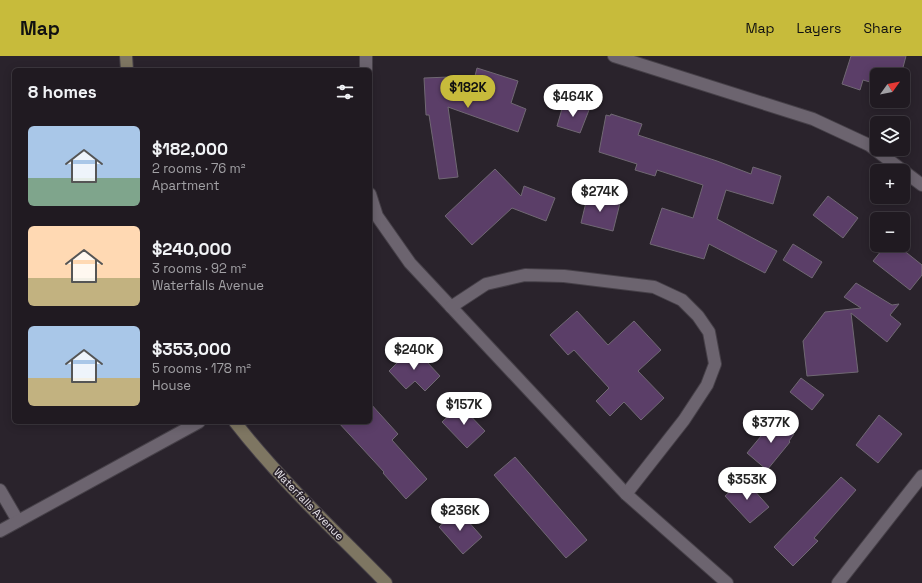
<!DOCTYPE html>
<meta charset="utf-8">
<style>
:root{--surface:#201a21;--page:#2d272e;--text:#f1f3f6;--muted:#a2a1a5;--line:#3d383f;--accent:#c7bb3b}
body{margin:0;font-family:"Space Grotesk",sans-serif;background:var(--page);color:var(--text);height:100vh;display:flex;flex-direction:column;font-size:15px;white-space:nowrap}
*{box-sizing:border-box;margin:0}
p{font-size:13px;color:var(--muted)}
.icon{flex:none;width:22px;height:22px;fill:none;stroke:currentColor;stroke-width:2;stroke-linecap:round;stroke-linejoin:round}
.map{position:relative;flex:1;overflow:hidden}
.details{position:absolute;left:12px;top:12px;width:360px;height:356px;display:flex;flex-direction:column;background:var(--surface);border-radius:6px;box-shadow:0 2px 10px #0003,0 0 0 1px var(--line)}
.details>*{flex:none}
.needle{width:26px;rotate:57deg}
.tools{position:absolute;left:870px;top:12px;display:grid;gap:8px}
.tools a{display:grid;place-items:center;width:40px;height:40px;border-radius:6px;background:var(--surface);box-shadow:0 2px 10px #0003,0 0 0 1px var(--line);font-size:20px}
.price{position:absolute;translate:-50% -34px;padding:0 9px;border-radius:14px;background:#fff;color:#222;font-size:13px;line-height:26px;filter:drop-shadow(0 1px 2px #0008)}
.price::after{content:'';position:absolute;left:50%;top:24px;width:12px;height:9px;margin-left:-6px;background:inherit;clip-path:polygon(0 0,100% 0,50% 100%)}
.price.active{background:var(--accent);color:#111}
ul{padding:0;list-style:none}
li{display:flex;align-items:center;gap:12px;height:100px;padding:0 16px}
li span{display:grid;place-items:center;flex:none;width:112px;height:80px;border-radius:6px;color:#555}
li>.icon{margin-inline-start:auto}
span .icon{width:48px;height:48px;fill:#fffc;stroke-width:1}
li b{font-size:17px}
h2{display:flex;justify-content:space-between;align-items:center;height:48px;padding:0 16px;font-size:17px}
header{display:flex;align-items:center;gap:24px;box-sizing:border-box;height:56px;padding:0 20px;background:var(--accent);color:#111}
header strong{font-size:19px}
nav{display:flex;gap:22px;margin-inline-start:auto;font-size:14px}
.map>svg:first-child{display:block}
.building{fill:#5b3e68;stroke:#706873}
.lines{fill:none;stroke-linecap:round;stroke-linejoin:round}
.street-casing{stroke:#464048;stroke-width:14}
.secondary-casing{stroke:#464048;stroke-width:14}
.street{stroke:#6c646f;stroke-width:12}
.secondary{stroke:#7e7662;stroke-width:12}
.labels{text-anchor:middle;stroke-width:3.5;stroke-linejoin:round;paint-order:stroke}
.street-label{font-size:11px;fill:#e9e5eb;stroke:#2a232c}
</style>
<header>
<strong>Map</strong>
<nav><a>Map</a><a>Layers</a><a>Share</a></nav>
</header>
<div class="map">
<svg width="922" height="527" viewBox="0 0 922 527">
<rect width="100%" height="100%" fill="#2a232c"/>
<g class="building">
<path d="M851 0H906L901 19H882L877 15V28L863 24 860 34 842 28Z"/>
<path d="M477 12 518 25 511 47 526 53 518 76 448 51 458 121 439 123 429 59H426L424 22 475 20Z"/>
<path d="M564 46 589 54 580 77 557 70Z"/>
<path d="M611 58 642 68 638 79 717 105 751 118 753 111 781 120 773 148 726 134 717 163 777 195 765 217 709 188 704 203 650 188 662 152 693 162 703 129 657 114 655 120 635 114 637 108 599 96 606 59 610 60Z"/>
<path d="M495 113 521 140 524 130 555 142 546 165 512 152 472 189 445 160Z"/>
<path d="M588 138 620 147 613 175 581 167Z"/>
<path d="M828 140 858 162 843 182 813 159Z"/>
<path d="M793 188 822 206 812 222 783 204Z"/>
<path d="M886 189H897L922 209V219L910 234 873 205Z"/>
<path d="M856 227 892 249 899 248 890 259 901 268 887 286 851 257 858 316 807 320 803 285 825 256 861 252 844 241Z"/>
<path d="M577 255 608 289 634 265 661 294 638 315 664 342 641 364 624 346 610 360 596 345 609 332 574 294 568 299 550 279Z"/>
<path d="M413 291 440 320 425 335 415 325 406 333 389 315Z"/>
<path d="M801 322 824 339 812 354 790 336Z"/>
<path d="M370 347 398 378 392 384 427 423 406 443 383 417 384 416 338 366H370Z"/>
<path d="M460 349 485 375 467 392 442 366Z"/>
<path d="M879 359 902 378 878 407 856 389Z"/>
<path d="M776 362 794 378 789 385 790 386 767 414 747 397Z"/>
<path d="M515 401 587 484 566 502 494 419Z"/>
<path d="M841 421 856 434 814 482 818 485 793 510 774 491Z"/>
<path d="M744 423 769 451 750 467 725 440Z"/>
<path d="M458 454 482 481 463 498 439 471Z"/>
</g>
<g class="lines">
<g class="street-casing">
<g id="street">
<path d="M614 0 813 63 869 89 922 129"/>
<path d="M366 14V0"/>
<path d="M370 138 377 160 410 207 626 438 727 527"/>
<path d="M451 251 486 228 525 219 564 220 654 231 682 244 698 260 709 276 715 308 707 329 684 364 626 438"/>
<path d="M0 434 18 465"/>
<path d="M0 475 199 366"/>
<path d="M838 527 922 420"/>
</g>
</g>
<g class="secondary-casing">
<g id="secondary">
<path d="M126 0 127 14"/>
<path d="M235 366C280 424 335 475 386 527"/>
</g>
</g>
<use href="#street" class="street"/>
<use href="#secondary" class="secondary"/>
</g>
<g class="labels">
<g class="street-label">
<text transform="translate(309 448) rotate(46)" y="4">Waterfalls Avenue</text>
</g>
</g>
</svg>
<div class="tools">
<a><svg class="needle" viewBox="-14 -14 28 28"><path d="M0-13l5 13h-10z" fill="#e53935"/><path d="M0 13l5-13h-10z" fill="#a2a1a5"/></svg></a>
<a><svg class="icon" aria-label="layers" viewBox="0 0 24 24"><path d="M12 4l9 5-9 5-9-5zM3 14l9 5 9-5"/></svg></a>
<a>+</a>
<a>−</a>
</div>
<b class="price active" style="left:468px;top:53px">$182K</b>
<b class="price" style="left:573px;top:62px">$464K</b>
<b class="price" style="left:600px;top:157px">$274K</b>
<b class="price" style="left:414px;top:315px">$240K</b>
<b class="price" style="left:464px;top:370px">$157K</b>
<b class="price" style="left:771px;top:388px">$377K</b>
<b class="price" style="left:747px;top:445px">$353K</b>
<b class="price" style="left:460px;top:476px">$236K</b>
<section class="details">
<h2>8 homes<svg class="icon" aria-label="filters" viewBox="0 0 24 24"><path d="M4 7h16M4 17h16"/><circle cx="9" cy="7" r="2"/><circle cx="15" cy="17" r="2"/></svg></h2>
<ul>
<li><span style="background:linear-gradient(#a9c7e8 65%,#7fa58c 0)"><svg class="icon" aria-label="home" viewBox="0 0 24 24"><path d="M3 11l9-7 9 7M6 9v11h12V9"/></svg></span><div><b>$182,000</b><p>2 rooms · 76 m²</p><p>Apartment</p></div></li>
<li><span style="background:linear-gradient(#ffd9b3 65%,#c2b280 0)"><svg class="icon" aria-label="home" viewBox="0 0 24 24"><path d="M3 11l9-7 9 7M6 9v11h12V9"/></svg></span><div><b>$240,000</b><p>3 rooms · 92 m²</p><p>Waterfalls Avenue</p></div></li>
<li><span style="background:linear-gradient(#a9c7e8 65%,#c2b280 0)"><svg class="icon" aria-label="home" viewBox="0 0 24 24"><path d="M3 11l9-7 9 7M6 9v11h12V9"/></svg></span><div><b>$353,000</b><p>5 rooms · 178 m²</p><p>House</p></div></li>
</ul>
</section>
</div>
